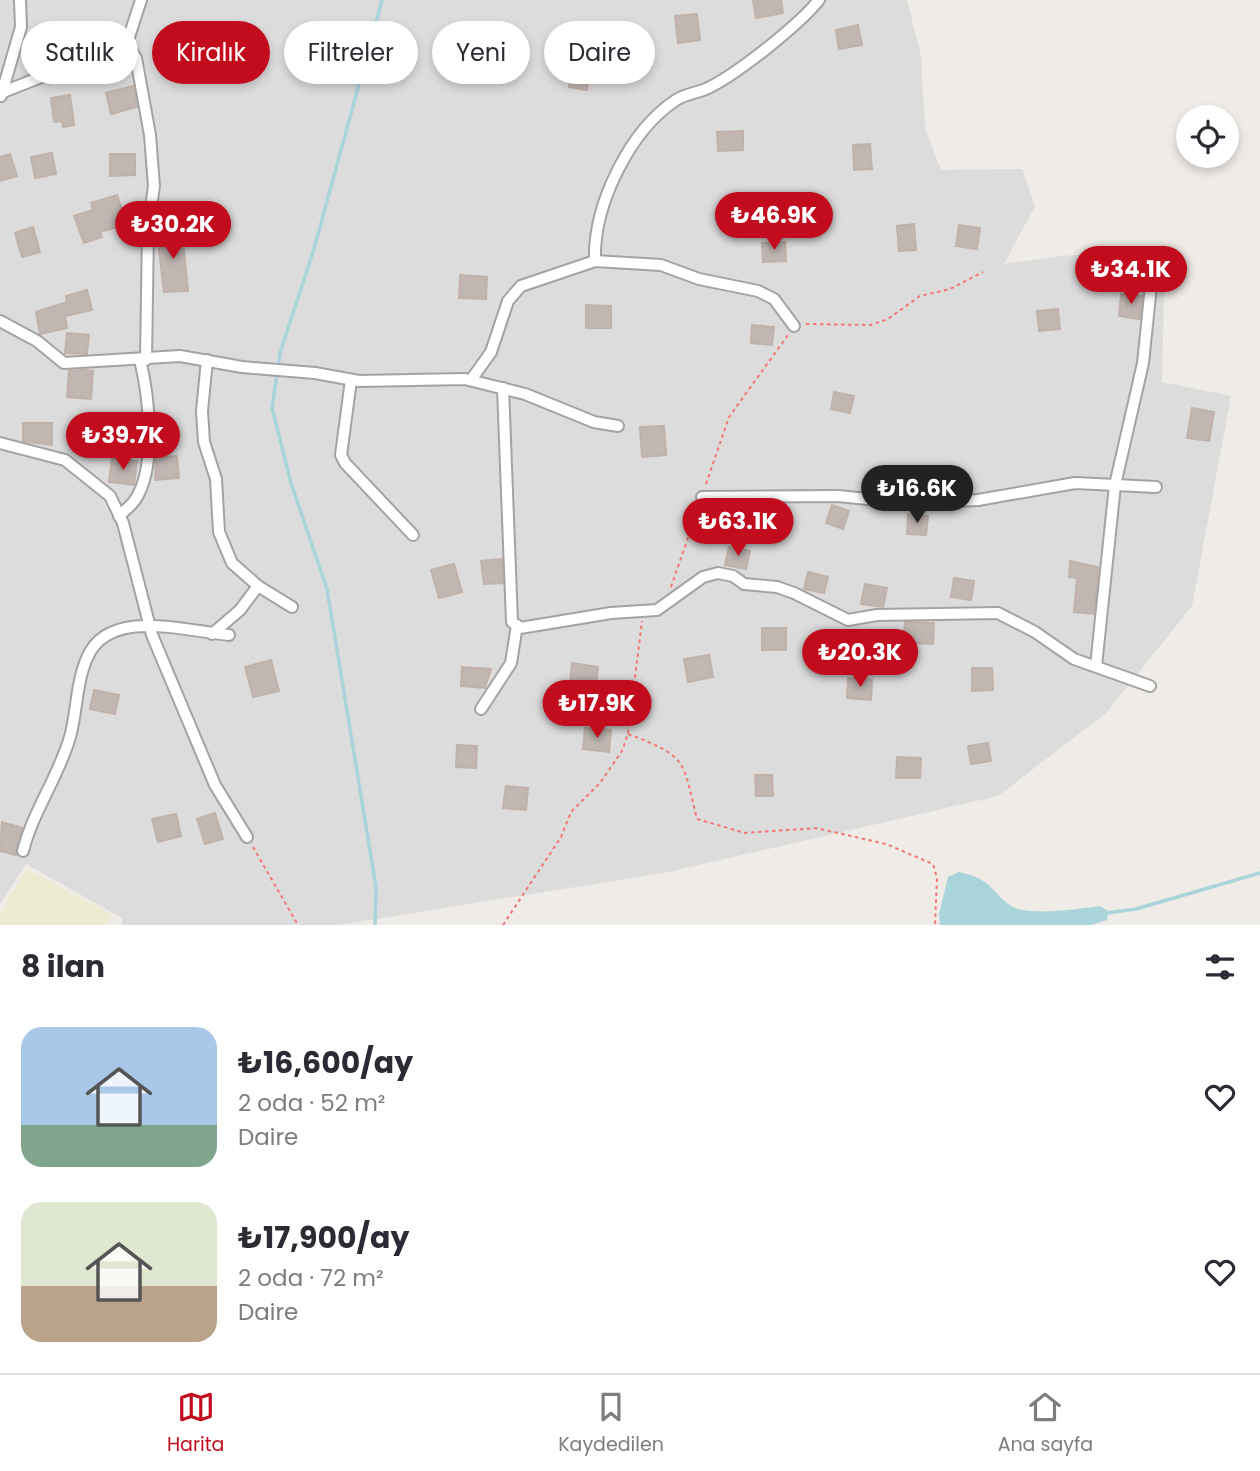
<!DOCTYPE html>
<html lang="tr">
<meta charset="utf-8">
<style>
:root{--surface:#fff;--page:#f7f7f7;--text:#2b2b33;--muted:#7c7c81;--line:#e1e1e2;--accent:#c20c1e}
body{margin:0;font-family:Poppins,sans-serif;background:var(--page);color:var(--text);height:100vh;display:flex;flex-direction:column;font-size:26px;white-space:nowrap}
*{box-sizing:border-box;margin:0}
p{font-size:23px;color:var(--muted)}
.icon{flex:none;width:38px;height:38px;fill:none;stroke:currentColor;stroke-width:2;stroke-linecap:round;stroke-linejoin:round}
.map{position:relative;height:925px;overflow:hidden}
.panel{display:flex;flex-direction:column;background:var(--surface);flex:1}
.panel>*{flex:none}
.hud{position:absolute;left:21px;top:21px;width:700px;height:63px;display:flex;gap:14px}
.fabs{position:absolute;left:1176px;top:105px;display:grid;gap:14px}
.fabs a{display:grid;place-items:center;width:63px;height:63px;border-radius:50%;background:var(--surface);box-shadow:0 4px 10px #0003;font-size:35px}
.price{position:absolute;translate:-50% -60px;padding:0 16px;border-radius:24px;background:var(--accent);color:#fff;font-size:23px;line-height:46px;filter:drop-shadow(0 2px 4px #0008)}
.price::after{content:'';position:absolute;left:50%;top:42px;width:21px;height:16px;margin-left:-10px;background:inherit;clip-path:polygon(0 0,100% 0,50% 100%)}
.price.on{background:#222;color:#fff}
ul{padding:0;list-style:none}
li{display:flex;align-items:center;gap:21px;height:175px;padding:0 21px}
li span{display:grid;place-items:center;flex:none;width:196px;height:140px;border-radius:21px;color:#555}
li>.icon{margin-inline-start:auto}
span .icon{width:84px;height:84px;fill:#fffc;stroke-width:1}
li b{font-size:30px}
h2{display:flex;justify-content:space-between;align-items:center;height:84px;padding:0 21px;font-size:30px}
.chip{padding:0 24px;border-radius:32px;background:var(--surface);box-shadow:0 4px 10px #0003;font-size:24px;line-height:63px}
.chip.on{background:var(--accent);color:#fff}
.dock{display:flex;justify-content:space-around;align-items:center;height:98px;border-top:2px solid var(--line);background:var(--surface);font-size:19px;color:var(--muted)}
.dock a{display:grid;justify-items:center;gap:4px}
.dock .on{color:var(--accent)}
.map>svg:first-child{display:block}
.residential{fill:#dddcdc}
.farmland{fill:#edecd3}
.water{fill:#a9d4da}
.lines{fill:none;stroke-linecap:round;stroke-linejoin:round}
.stream{stroke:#a9d4da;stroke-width:3.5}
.building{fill:#c0b7b3;stroke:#c0b1a9;stroke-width:2}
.street-casing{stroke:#a3a3a3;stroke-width:14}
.path{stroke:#f27675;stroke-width:2;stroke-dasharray:3.5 3.5;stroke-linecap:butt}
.street{stroke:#fff;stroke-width:10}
</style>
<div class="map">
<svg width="1260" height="925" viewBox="0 0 1260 925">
<rect width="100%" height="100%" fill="#efebe6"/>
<path class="residential" d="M0 0H907L921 56 925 128 941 170 1022 169 1035 206 1004 264 1062 256 1165 248 1162 382 1231 396 1192 606 1106 713 998 796 664 873 337 925H122V918L26 864 0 904Z"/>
<path class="farmland" d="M26 869 110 914 108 925H0V914Z"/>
<path class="water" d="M959 872C994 879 990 893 1013 907 1029 916 1080 909 1100 906L1108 911 1107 920 1091 925H940L939 914 948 877Z"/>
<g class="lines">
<g class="stream">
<path d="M1106 913 1136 909 1260 873"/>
<path d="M375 925 376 887 327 589 291 483 272 408 280 353 314 249 382 0"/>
</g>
</g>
<g class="building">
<path d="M753 0H781L783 13 756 18Z"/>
<path d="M697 14 700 40 678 43 675 16Z"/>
<path d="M858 25 862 45 839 49 836 30Z"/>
<path d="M572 63 590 66 587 90 569 87Z"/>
<path d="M133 86 137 107 111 114 106 93Z"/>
<path d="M70 95 74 125 63 127 62 121 54 122 51 98Z"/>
<path d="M743 131V150L718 151 717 132Z"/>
<path d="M870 144 872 169 854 170 853 145Z"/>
<path d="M52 153 56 174 35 178 31 157Z"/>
<path d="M10 154 17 176 0 181V157Z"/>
<path d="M110 154H135V175L110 176Z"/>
<path d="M117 195 127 224 100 232 102 237 84 243 74 216 93 210 91 203Z"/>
<path d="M914 224 916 250 899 251 897 226Z"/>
<path d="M959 225 980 228 977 249 956 246Z"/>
<path d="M33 227 40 252 22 257 15 233Z"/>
<path d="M182 230 188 291 164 292 157 232Z"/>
<path d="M785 242 786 261 763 262 762 243Z"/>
<path d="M460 275 487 277 486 299 459 298Z"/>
<path d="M87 290 92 310 65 316 67 328 40 334 36 312 67 302 66 296Z"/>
<path d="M1121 294 1142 296 1140 319 1119 316Z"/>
<path d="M586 305 611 306V328H586Z"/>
<path d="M1058 309 1060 329 1039 331 1037 311Z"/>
<path d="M752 325 774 327 772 345 751 343Z"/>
<path d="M67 333 89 335 87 354 65 353Z"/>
<path d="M86 370 93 371 91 399 67 397 69 371Z"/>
<path d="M834 392 854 396 850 413 831 409Z"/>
<path d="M1192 408 1214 412 1209 441 1187 438Z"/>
<path d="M23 423H52V445L23 441Z"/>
<path d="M664 426 666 455 642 457 640 427Z"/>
<path d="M177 456 179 478 155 480 156 458Z"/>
<path d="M112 458 137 461 134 485 109 482Z"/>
<path d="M832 505 849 511 843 529 826 523Z"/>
<path d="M908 514 928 516 926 535 907 534Z"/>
<path d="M729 547 750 551 746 569 725 565Z"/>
<path d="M502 559 503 583 484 584 481 561Z"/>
<path d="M1070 561 1098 567 1094 614 1074 612 1077 578 1069 577Z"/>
<path d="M454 564 462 592 439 598 431 570Z"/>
<path d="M808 572 828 577 824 593 804 589Z"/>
<path d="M954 578 974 581 971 600 951 597Z"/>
<path d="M865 584 887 588 883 607 861 604Z"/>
<path d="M905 622 934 623 933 644 903 643Z"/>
<rect x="762" y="628" width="24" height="22"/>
<path d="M709 655 713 677 688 682 684 659Z"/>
<path d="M271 660 279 691 253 697 245 667Z"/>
<path d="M572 663 598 667 596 685 570 682Z"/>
<path d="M462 667 491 669 485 688 461 686Z"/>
<path d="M972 668H992L993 690 972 691Z"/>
<path d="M848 678 872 680 871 700 847 698Z"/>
<path d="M94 690 119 695 115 714 90 709Z"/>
<path d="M585 728 611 730 609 752 583 749Z"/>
<path d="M988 743 991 761 971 764 968 746Z"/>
<path d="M457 745 477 746 476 768 456 767Z"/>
<path d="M897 757 921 758 920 778H896Z"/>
<path d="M755 775H772L773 796H756Z"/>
<path d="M506 786 528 788 526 810 503 808Z"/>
<path d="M215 813 223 839 205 844 197 819Z"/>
<path d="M176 814 181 836 158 842 152 819Z"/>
<path d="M2 822 22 828 16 855 0 851Z"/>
</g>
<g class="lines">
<g class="street-casing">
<g id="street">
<path d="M141 0 127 43 136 58 150 135 154 186 148 229 146 360"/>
<path d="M3 92 127 43"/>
<path d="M1 96 21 27 20 0"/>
<path d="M595 261C593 206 629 131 676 100 685 94 696 93 706 89 735 76 799 25 819 0"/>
<path d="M0 321 37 341 64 363 180 356 242 367 315 373 359 381 465 379 525 394 594 422 618 426"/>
<path d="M207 360 202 411 204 442 216 479 219 532 232 563 258 586 292 607"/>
<path d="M351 380 341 455 345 463 413 535"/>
<path d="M471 380 491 352 508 301 521 286 595 261 661 265 699 279 758 291 774 299 794 326"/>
<path d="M503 388 512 622 520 628 611 613 657 610 703 577 718 573 733 576 744 584 777 587 794 593 848 620 877 615 998 613 1035 632 1074 659 1150 686"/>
<path d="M0 443 65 460 110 496 123 523 152 635 215 785 247 837"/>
<path d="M702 497 838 496 906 503 978 500 1075 483 1156 487"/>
<path d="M119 516C124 511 131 506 135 500 157 468 149 396 140 360"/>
<path d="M212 634 240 610 258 586"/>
<path d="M1096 666 1115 485 1143 363 1152 276"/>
<path d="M481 709 511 663 517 625"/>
<path d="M23 851C33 811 58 778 70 737 77 712 76 683 87 658 108 607 186 631 229 635"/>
</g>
</g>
<g class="path">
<path d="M806 324 871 325 888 319 920 296 950 289 983 272"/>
<path d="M706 484 729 417 788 335"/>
<path d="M671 587 699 506"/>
<path d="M628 734C689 757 682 760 697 819L745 833 816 828 886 844 933 864 937 878 935 925"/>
<path d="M253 847 298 925"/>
<path d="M503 925 561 837 571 812 600 783 622 751 628 734 642 621"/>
</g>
<use href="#street" class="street"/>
</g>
</svg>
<div class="fabs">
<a><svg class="icon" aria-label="locate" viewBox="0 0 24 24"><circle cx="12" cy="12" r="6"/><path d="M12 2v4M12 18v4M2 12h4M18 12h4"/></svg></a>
</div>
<b class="price" style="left:774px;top:252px">₺46.9K</b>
<b class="price" style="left:173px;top:261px">₺30.2K</b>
<b class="price" style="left:1131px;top:306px">₺34.1K</b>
<b class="price" style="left:123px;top:472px">₺39.7K</b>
<b class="price on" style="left:917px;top:525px">₺16.6K</b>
<b class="price" style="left:738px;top:558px">₺63.1K</b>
<b class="price" style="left:860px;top:689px">₺20.3K</b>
<b class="price" style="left:597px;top:740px">₺17.9K</b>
<div class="hud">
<a class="chip">Satılık</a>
<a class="chip on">Kiralık</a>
<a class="chip">Filtreler</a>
<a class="chip">Yeni</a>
<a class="chip">Daire</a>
</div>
</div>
<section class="panel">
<h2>8 ilan<svg class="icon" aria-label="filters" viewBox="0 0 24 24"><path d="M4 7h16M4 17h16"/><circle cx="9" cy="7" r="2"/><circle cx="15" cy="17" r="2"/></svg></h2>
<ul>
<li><span style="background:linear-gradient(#a9c7e8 70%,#7fa58c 0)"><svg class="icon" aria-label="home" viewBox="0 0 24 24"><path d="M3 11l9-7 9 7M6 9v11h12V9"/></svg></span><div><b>₺16,600/ay</b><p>2 oda · 52 m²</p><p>Daire</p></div><svg class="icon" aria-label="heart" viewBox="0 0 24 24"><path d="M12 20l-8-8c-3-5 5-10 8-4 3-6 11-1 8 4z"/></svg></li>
<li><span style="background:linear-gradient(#dfe7d0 60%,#b9a48a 0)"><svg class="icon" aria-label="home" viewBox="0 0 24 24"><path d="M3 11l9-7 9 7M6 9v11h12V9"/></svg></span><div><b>₺17,900/ay</b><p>2 oda · 72 m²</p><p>Daire</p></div><svg class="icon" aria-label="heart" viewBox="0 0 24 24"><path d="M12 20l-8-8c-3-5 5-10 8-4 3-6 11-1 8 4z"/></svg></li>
</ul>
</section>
<nav class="dock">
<a class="on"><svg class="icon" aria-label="map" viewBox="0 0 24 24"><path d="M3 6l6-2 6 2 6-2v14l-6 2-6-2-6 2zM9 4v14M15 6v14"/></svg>Harita</a>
<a><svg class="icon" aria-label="saved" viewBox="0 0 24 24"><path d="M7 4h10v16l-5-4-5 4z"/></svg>Kaydedilen</a>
<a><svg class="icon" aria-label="home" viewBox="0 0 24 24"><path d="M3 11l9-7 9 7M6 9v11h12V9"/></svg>Ana sayfa</a>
</nav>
